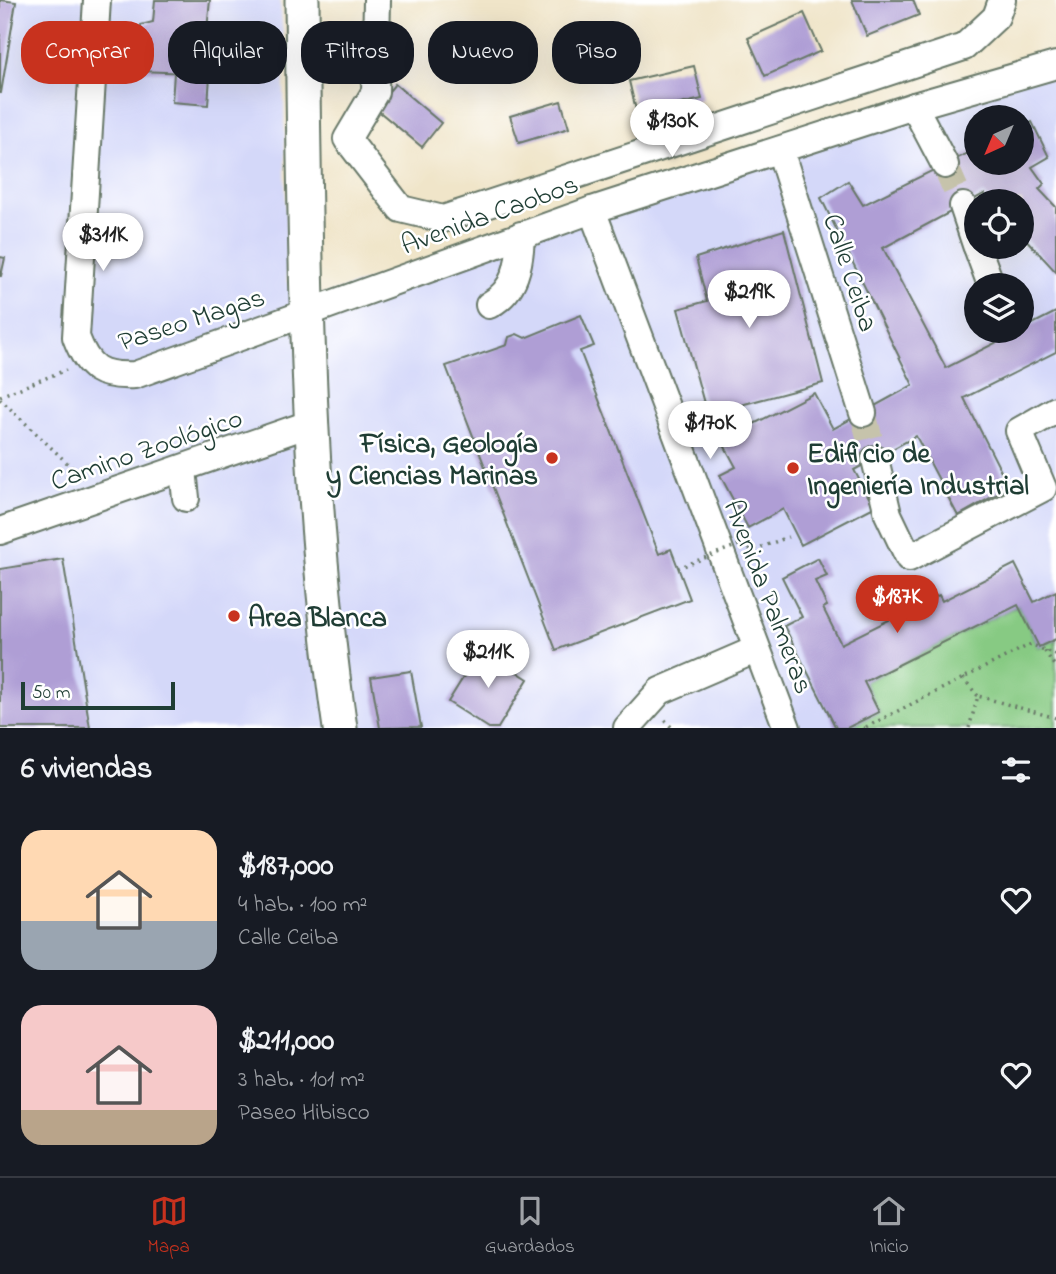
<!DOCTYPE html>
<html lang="es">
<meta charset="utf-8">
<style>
:root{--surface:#171b24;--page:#242831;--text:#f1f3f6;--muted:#9ea1a6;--line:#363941;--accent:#c8321e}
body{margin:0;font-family:"Indie Flower",sans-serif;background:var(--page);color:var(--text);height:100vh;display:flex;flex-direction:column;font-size:26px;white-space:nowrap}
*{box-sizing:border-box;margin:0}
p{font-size:23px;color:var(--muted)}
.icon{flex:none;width:38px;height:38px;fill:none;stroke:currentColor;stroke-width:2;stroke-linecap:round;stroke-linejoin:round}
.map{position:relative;height:728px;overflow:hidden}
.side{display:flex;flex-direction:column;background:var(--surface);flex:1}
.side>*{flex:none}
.banner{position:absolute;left:21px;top:21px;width:700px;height:63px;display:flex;gap:14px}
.needle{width:46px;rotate:224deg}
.controls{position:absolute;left:964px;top:105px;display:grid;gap:14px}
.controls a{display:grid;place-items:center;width:70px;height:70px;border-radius:50%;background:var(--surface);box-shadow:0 7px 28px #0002;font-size:35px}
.scale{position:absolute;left:21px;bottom:18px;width:154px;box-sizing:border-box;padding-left:7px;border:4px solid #1f3d34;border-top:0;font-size:19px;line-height:24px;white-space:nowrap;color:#1f3d34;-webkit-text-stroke:5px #fff;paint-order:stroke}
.price{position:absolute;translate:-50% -60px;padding:0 16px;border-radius:24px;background:#fff;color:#222;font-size:23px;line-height:46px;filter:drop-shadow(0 2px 4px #0008)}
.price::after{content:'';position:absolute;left:50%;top:42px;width:21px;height:16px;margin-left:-10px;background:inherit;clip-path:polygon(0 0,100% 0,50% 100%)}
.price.current{background:var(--accent);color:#fff}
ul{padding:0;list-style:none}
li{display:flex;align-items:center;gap:21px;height:175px;padding:0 21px}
li span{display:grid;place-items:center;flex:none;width:196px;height:140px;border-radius:21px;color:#555}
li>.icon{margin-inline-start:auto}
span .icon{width:84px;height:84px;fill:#fffc;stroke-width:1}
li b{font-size:30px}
h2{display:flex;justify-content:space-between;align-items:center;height:84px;padding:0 21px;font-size:30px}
.tag{padding:0 24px;border-radius:28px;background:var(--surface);box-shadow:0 7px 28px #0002;font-size:24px;line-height:63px}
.tag.current{background:var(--accent);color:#fff}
.menu{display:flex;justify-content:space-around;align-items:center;height:98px;border-top:2px solid var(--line);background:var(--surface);font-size:19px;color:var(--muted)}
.menu a{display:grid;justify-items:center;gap:4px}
.menu .current{color:var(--accent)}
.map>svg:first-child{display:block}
.built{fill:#d4d8f9;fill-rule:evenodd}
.green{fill:#87ca83;stroke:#53845c;stroke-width:2}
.building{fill:#af9ed5}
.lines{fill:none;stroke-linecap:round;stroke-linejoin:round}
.minor-tunnel{stroke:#c6c3ab;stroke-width:26;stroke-dasharray:26 13;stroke-linecap:butt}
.minor-casing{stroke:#687868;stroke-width:30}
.major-casing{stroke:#687868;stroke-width:37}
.path{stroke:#687868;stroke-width:3.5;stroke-dasharray:2 5;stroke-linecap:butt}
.minor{stroke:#fff;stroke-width:26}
.major{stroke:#fff;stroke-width:33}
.path-bridge{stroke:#687868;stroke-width:3.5;stroke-dasharray:2 5;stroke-linecap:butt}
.poi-dot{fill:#c8321e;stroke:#fff;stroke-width:2.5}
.labels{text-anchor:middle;stroke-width:5;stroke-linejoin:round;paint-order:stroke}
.street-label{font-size:28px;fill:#1f3d34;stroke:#fff}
.poi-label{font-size:28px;font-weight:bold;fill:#1f3d34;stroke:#fff;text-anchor:start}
</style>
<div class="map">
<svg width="1056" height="728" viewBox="0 0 1056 728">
<rect width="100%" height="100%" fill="#fff"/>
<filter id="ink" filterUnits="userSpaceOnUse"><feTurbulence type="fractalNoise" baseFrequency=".0143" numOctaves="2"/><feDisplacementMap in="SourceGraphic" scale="14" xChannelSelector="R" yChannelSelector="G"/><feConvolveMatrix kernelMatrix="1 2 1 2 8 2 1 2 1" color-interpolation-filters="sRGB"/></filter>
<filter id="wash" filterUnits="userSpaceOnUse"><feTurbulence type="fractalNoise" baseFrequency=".00686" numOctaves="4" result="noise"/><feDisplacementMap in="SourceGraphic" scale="28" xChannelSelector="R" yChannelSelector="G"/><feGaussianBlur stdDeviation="1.57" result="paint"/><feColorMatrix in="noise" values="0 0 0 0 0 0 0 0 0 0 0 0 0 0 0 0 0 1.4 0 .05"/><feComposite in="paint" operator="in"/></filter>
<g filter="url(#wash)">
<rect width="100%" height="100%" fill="#f0e5c9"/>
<path class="built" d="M0 0H280L283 33 287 282 305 295H324L1056 58V728H0ZM976 117H1022V163H976ZM976 201H1022V247H976ZM976 285H1022V331H976Z"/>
<path class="green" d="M1018 605 1039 647 1056 639V728H847L879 712 864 682Z"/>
<g id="blocks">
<g class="building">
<path d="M0 0 16 2 1 93H0Z"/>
<path d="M155 0H210L207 30 192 33 190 73 139 71 141 25 153 22Z"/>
<path d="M852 0H913L919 15 867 36Z"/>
<path d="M804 13 821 51 765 76 748 38Z"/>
<path d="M694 66 702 99 637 114 629 81Z"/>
<path d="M174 73 210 76 208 105 172 102Z"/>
<path d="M395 84 441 123 422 147 375 108Z"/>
<path d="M561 101 569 128 519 143 510 116Z"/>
<path d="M1032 122 1049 157 1032 167 1044 184 1039 189 1056 207V272L1022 235V201H991L984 194 883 248 946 368 1056 312V352L964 398 1009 487 958 516 916 436 854 470 874 507 801 545 783 509 748 528 720 475 736 467 724 445 741 437 738 432 814 393 833 429 913 385 821 198 848 181 863 205 976 149V163H1022V127Z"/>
<path d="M784 230 823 383 737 406 743 427 713 436 678 309 707 301 696 258Z"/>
<path d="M0 257 5 258 1 276H0Z"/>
<path d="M581 315 594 346 580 351 659 554 671 549 690 599 556 650 446 366 507 345 509 337 517 334 525 338Z"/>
<path d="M818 558 827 576 815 581 827 606 823 608 841 644 939 595 942 601 1015 564 1034 602 1056 591V639L1039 647 1018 605 864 682 879 712 847 728H836L784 626 802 617 782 577Z"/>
<path d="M63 559 90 728H0V569Z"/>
<path d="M481 649 528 679 498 728H489L448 702Z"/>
<path d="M411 671 421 727 380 728 371 677Z"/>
</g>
</g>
</g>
<g filter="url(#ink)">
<use href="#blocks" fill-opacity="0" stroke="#687868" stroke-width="2"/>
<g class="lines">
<g class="minor-tunnel">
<path d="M945 165 963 206"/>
<path d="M863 413 875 459"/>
</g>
<g class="minor-casing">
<g id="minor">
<path d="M97 0 76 337C88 369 100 377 135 375L592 210 914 106 1056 65"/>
<path d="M377 0 375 92 347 139 401 209 443 219 964 47 996 17 1002 0"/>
<path d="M914 106 945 165"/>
<path d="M780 150 863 413"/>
<path d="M963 206 976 245"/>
<path d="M592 210 787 728"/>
<path d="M977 247 991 285"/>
<path d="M489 305C516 291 520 263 521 235"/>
<path d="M875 459 888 514 909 558 1043 488 1019 431 1056 410"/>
<path d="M183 470 186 498"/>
<path d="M0 531 312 423"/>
<path d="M627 728 660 691 755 650"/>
</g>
</g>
<g class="major-casing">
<path id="major" d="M302 0C305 243 305 487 340 728"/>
</g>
<g class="path">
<path d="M0 396 66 370"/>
<path d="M0 399 83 478"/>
<path d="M746 542 751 551 788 537"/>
<path d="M1056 654 1044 650 1056 668"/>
<path d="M963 678 978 696"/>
<path d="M665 720 672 728"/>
<path d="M866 727 1031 644 1044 650"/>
<path d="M863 728H870"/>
<path d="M969 728 978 696 1056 718"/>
</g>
<use href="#minor" class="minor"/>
<use href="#major" class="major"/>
<path class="path-bridge" d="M678 568 746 542"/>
</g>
</g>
<g class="poi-dot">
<circle cx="552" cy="458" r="7"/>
<circle cx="793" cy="468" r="7"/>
<circle cx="234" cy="616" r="7"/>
</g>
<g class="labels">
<g class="street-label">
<text transform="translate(489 213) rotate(-20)" y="10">Avenida Caobos</text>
<text transform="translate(852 272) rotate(72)" y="10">Calle Ceiba</text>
<text transform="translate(191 318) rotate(-18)" y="10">Paseo Magas</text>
<text transform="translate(146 448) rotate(-19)" y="10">Camino Zoológico</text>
<text transform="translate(770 596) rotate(69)" y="10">Avenida Palmeras</text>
</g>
<g class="poi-label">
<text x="538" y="452" text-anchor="end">Física, Geología<tspan x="538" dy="32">y Ciencias Marinas</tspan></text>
<text x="807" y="462">Edificio de<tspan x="807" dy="32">Ingeniería Industrial</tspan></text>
<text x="248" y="626">Area Blanca</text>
</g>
</g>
</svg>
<div class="controls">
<a><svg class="needle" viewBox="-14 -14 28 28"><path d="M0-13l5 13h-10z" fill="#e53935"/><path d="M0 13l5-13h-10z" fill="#9ea1a6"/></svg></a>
<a><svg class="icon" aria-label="locate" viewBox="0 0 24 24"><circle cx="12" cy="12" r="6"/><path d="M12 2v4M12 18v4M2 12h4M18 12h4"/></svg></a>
<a><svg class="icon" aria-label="layers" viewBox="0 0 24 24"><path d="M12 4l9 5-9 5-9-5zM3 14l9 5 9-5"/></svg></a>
</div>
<div class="scale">50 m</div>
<b class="price" style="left:672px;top:159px">$130K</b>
<b class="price" style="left:103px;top:273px">$311K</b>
<b class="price" style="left:749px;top:330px">$219K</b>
<b class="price" style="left:710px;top:461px">$170K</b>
<b class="price current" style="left:897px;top:635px">$187K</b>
<b class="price" style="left:488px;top:690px">$211K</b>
<div class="banner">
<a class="tag current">Comprar</a>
<a class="tag">Alquilar</a>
<a class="tag">Filtros</a>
<a class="tag">Nuevo</a>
<a class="tag">Piso</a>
</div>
</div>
<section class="side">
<h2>6 viviendas<svg class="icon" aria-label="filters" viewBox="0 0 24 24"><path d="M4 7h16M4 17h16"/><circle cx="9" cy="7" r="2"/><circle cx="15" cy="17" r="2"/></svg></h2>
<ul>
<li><span style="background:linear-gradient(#ffd9b3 65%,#9aa5b1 0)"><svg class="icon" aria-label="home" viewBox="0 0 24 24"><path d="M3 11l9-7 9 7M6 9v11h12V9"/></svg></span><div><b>$187,000</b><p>4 hab. · 100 m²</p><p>Calle Ceiba</p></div><svg class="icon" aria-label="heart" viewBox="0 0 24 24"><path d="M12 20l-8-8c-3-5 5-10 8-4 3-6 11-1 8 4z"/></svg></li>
<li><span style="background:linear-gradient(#f6c9c9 75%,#b9a48a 0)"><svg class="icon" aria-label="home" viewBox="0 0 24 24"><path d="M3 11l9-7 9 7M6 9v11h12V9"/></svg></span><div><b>$211,000</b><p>3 hab. · 101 m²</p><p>Paseo Hibisco</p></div><svg class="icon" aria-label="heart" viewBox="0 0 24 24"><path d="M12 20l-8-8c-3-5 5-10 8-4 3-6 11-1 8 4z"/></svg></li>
</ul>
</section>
<nav class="menu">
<a class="current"><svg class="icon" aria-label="map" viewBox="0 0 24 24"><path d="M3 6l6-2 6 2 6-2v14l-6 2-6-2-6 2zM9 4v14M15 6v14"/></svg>Mapa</a>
<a><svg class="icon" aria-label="saved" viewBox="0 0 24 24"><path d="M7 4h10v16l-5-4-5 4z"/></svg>Guardados</a>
<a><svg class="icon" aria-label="home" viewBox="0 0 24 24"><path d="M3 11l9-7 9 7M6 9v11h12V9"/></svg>Inicio</a>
</nav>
